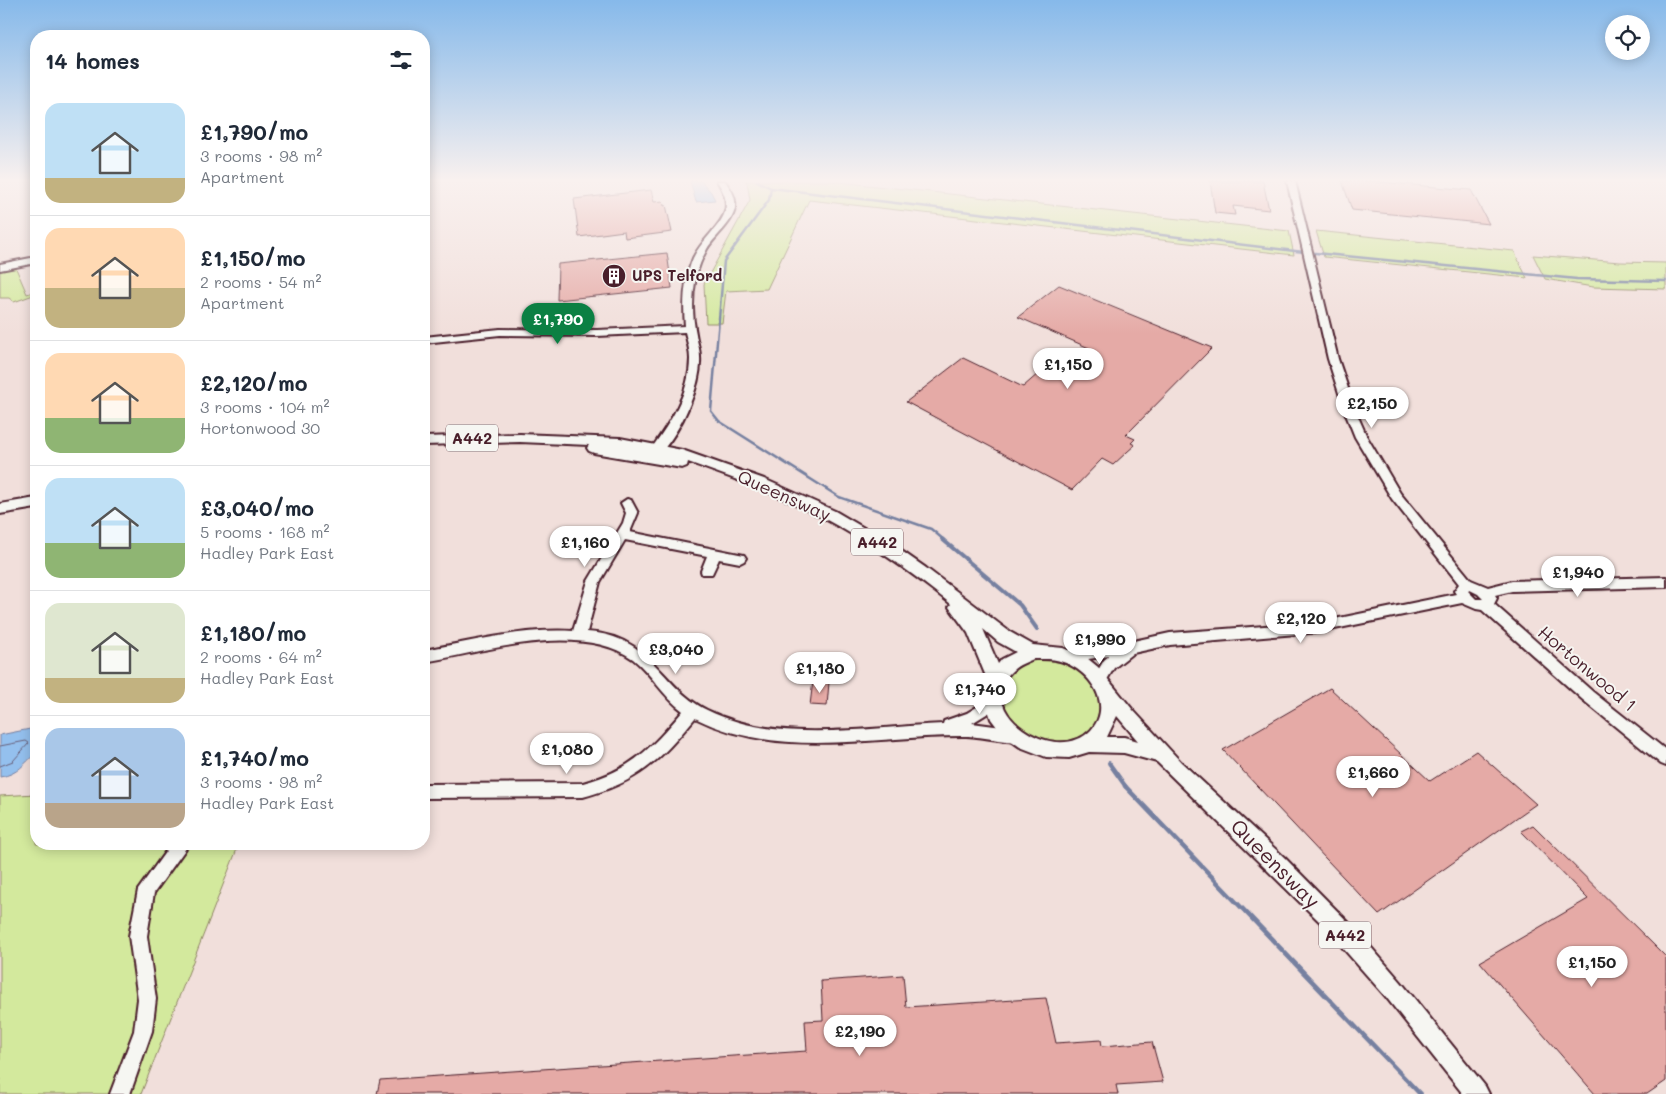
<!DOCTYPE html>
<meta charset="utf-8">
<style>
:root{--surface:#fff;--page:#f6f6f7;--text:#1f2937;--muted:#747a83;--line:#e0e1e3;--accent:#0b8043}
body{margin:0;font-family:Mali,sans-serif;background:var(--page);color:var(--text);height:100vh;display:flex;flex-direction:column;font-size:19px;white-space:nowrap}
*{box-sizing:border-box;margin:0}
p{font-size:16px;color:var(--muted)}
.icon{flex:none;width:28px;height:28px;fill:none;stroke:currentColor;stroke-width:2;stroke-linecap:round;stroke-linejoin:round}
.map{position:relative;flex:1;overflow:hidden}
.panel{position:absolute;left:30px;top:30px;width:400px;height:820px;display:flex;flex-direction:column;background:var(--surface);border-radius:20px;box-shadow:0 2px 12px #0003}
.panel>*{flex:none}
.controls{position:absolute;left:1605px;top:15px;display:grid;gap:10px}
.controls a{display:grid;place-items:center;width:45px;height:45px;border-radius:50%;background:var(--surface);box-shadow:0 2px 12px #0003;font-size:25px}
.price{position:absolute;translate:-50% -42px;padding:0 11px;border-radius:18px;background:#fff;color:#222;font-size:16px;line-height:32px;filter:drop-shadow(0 1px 2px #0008)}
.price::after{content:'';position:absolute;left:50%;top:30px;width:15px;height:11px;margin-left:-8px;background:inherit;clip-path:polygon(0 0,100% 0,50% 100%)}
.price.selected{background:var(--accent);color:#fff}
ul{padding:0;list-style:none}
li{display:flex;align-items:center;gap:15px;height:125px;padding:0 15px}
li+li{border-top:1px solid var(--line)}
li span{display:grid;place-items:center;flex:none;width:140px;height:100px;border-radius:15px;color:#555}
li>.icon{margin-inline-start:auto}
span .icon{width:60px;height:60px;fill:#fffc;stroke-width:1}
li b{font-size:21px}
h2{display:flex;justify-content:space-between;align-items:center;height:60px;padding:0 15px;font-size:21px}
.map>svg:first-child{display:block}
.green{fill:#d3e99d;stroke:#8e8464}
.water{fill:#94c0ee;stroke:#7680a0}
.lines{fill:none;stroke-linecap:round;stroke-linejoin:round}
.shore{stroke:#685f79;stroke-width:1}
.stream-far2{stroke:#7680a0;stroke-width:2.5}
.stream-far1{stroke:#7680a0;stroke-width:4}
.stream{stroke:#7680a0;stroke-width:4.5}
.building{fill:#e5aaa6;stroke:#4a1f2b}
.minor-casing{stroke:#4a1f2b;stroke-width:4}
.major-casing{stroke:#4a1f2b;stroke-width:4}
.minor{fill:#f6f6f2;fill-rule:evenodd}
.major{fill:#f6f6f2;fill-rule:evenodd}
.labels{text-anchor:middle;stroke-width:4;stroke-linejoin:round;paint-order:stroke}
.far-poi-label{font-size:15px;font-weight:bold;fill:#4a1f2b;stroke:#f6f6f2;text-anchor:start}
.shield{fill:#f6f6f2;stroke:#7e6067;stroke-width:1}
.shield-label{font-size:16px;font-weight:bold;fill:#4a1f2b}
.street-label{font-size:18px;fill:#4a1f2b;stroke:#f6f6f2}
.near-street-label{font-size:21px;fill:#4a1f2b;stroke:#f6f6f2}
</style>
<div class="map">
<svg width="1666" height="1094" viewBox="0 0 1666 1094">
<rect width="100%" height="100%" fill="#f1dfdb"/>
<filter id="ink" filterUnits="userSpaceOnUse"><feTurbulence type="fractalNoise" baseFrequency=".02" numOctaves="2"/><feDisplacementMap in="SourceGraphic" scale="10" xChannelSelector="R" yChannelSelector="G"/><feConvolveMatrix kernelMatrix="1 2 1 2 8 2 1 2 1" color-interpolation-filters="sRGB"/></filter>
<g filter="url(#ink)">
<g class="green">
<path d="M745 181H830L1289 231 1294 255 809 200 767 289 726 291 722 323H706L704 284 750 200 747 182Z"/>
<path d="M1316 231 1514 251 1527 278 1324 257Z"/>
<path d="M1533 255 1620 262 1666 263V289L1593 287 1545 279Z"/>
<path d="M15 266 27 294 36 291V294L14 302 9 298H0V270Z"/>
<path d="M1038 660C1054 660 1069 663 1081 673 1106 693 1106 732 1071 740 1015 754 967 673 1038 660Z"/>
<path d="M36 794V844H239L141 1094H0V796Z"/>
</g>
<g class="water">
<path d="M690 181H701L711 192 715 200 696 202Z"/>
<path d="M30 729H36V753C23 764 19 774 0 777V735Z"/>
</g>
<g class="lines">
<path class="shore" d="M0 746 26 741 29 743 13 761 0 766"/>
<g class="stream-far2">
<path d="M757 181 771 188 1295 251 1577 279 1666 281"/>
<path d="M771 188 769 200 724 261 711 411 719 421 839 497 931 529 944 540"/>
</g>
<g class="stream-far1">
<path d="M942 539 1020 605 1037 629"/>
<path d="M1109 763 1126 787"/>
</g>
<path class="stream" d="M1125 786 1420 1094"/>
</g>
<g class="building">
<path d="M1210 181H1263L1269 210 1233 206 1235 215 1215 213Z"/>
<path d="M1342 181H1368L1471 190 1489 224 1352 210Z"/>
<path d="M651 190 654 202 663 201 664 206 666 205 672 232 625 238 624 231 579 237 574 199Z"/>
<path d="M667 253 672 288 557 300 558 264Z"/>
<path d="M1059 285 1212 348 1126 435 1135 439 1131 443 1135 445 1127 452 1113 465 1102 459 1072 490 906 402 963 358 1023 387 1055 359 1069 366 1089 348 1018 317Z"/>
<path d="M813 681 829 682 827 706 810 705Z"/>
<path d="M1330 688 1430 781 1476 751 1536 804 1379 915 1223 750Z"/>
<path d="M1533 825 1666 957V1081L1647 1094H1595L1480 962 1588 899 1521 831Z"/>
<path d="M903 975 906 1007 1046 998 1056 1043 1101 1040 1102 1046 1152 1042 1163 1082 1116 1085 1118 1094H377L380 1080 807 1051 805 1021 823 1020 821 981Z"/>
</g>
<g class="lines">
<g class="minor-casing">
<g id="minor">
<path d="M717 181H725C729 187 734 193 735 201 738 220 716 234 707 249 702 258 698 268 696 277 692 296 692 316 696 334 697 342 700 349 700 357 702 385 681 430 662 451L658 452 652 448C670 422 690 393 690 359 690 350 687 341 685 332L597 336 500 335 424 343V337L500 329 597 330 685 326C683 303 684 279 693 258 708 227 742 218 717 181Z"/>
<path d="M1287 181H1295L1338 359 1356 412 1367 437 1400 493 1471 580 1488 587 1512 581 1666 577V587L1512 591 1495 595 1497 598 1494 604 1593 692 1666 750V766L1661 764 1583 700 1482 610 1476 609 1462 603 1320 632 1170 645 1133 653 1114 668 1105 683 1100 685 1095 683 1093 679 1104 660 1109 656 1067 662 1062 660 1060 656 1062 652 1067 650 1129 642 1170 633 1320 622 1456 594 1454 591 1459 584 1392 499 1355 437 1345 412 1328 359ZM1470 590 1478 594 1483 599H1476L1468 591Z"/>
<path d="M36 257V263L0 270V264Z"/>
<path d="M627 499 631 500 638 513 630 532 744 555 746 558 744 561 740 563 719 559 712 574H702L701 571 707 556 625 540 600 582 587 632C653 636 659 686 707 710 777 745 868 727 943 724L944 721 967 713 993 697 998 699 1000 703 998 707 972 723 1017 729 1022 731 1024 736 1022 741C1014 744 979 736 966 736 875 735 781 761 695 718 659 761 639 782 583 797L424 798V784L583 783C632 770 651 748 683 711 663 697 652 674 633 659 578 621 484 652 424 662V650C473 641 523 628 573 631L588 581 623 523 626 513 621 503Z"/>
<path d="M171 844H189L154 893 147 936 156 999 152 1031 130 1094H110L134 1031 138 999 129 936 138 890Z"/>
</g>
</g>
<g class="major-casing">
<g id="major">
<path d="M520 434 620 438 682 450 764 479 835 511 893 545 926 568 1010 632 1033 645 1063 648 1087 658 1098 667 1133 710 1181 762 1285 858 1357 931 1401 982 1485 1086 1489 1094H1463L1386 997 1319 921 1157 762 1124 753 1089 752 1069 758 1046 757 1020 747 1003 735 991 719 984 697 987 679 968 633 949 607 951 604C911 572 870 543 825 519 781 495 735 479 688 462L687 466 682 468 594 453 589 451 587 448 589 445 520 442 424 445V437ZM983 629 998 642 1016 652 1002 659 998 664ZM1033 659C1043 659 1054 658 1063 662 1090 671 1114 705 1091 730 1055 768 970 709 1013 670 1018 665 1027 662 1033 659ZM1117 716 1138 741 1124 737H1107Z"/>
<path d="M36 498V508L0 514V504Z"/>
</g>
</g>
<use href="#minor" class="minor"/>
<use href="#major" class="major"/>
</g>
</g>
<linearGradient id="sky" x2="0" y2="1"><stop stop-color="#86b9ea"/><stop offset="0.54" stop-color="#f9f1ef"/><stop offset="1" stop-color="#f9f1ef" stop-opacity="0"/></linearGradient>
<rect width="1666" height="334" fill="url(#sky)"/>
<defs>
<g id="building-disc" transform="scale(1.25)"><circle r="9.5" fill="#4a1f2b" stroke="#f6f6f2"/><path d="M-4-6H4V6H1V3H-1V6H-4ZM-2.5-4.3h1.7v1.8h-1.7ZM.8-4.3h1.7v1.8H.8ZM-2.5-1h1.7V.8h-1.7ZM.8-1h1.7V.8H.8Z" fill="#fff"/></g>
</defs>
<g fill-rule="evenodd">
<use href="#building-disc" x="614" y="276"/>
</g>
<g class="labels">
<g class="far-poi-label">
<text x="632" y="281">UPS Telford</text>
</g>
<g class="shield">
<rect x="446" y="424.5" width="52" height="27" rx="4"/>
<rect x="851" y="528.5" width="52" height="27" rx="4"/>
<rect x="1319" y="921.5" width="52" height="27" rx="4"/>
</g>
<g class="shield-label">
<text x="472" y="444">A442</text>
<text x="877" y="548">A442</text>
<text x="1345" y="941">A442</text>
</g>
<g class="street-label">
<text transform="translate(784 496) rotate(24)" y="6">Queensway</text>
<text transform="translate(1587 669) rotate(40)" y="6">Hortonwood 1</text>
</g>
<g class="near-street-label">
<text transform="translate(1275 864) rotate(45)" y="7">Queensway</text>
</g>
</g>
</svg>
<div class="controls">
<a><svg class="icon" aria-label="locate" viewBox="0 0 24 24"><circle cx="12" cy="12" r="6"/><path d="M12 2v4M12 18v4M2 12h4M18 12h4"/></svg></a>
</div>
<b class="price selected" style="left:558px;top:345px">£1,790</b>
<b class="price" style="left:1068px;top:390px">£1,150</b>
<b class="price" style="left:1372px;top:429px">£2,150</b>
<b class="price" style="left:585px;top:568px">£1,160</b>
<b class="price" style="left:1578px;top:598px">£1,940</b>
<b class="price" style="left:1301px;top:644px">£2,120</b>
<b class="price" style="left:1100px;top:665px">£1,990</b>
<b class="price" style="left:676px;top:675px">£3,040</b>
<b class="price" style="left:820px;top:694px">£1,180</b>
<b class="price" style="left:980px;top:715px">£1,740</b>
<b class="price" style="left:567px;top:775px">£1,080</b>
<b class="price" style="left:1373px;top:798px">£1,660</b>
<b class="price" style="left:1592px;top:988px">£1,150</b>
<b class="price" style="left:860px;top:1057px">£2,190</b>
<section class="panel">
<h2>14 homes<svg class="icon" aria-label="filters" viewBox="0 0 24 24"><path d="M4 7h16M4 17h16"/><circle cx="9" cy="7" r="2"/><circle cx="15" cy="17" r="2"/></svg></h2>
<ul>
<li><span style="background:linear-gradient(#bfe0f5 75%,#c2b280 0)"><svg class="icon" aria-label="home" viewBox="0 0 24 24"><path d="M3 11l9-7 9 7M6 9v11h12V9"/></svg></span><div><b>£1,790/mo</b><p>3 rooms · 98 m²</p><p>Apartment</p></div></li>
<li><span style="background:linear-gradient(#ffd9b3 60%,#c2b280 0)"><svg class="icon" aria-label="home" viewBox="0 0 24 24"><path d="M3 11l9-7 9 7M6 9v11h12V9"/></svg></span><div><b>£1,150/mo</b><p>2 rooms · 54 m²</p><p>Apartment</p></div></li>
<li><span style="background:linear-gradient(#ffd9b3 65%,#8fb573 0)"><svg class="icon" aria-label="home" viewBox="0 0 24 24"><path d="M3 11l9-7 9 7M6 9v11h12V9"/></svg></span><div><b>£2,120/mo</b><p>3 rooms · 104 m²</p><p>Hortonwood 30</p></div></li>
<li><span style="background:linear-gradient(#bfe0f5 65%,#8fb573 0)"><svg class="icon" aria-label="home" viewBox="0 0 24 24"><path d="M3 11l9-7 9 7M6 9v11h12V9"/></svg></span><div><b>£3,040/mo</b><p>5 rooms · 168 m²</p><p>Hadley Park East</p></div></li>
<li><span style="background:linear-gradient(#dfe7d0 75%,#c2b280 0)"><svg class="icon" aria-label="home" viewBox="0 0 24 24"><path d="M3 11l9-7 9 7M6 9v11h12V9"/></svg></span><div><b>£1,180/mo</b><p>2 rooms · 64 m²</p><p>Hadley Park East</p></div></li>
<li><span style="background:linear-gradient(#a9c7e8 75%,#b9a48a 0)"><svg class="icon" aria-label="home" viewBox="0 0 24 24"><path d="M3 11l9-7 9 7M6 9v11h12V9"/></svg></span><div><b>£1,740/mo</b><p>3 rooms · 98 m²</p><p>Hadley Park East</p></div></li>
</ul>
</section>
</div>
